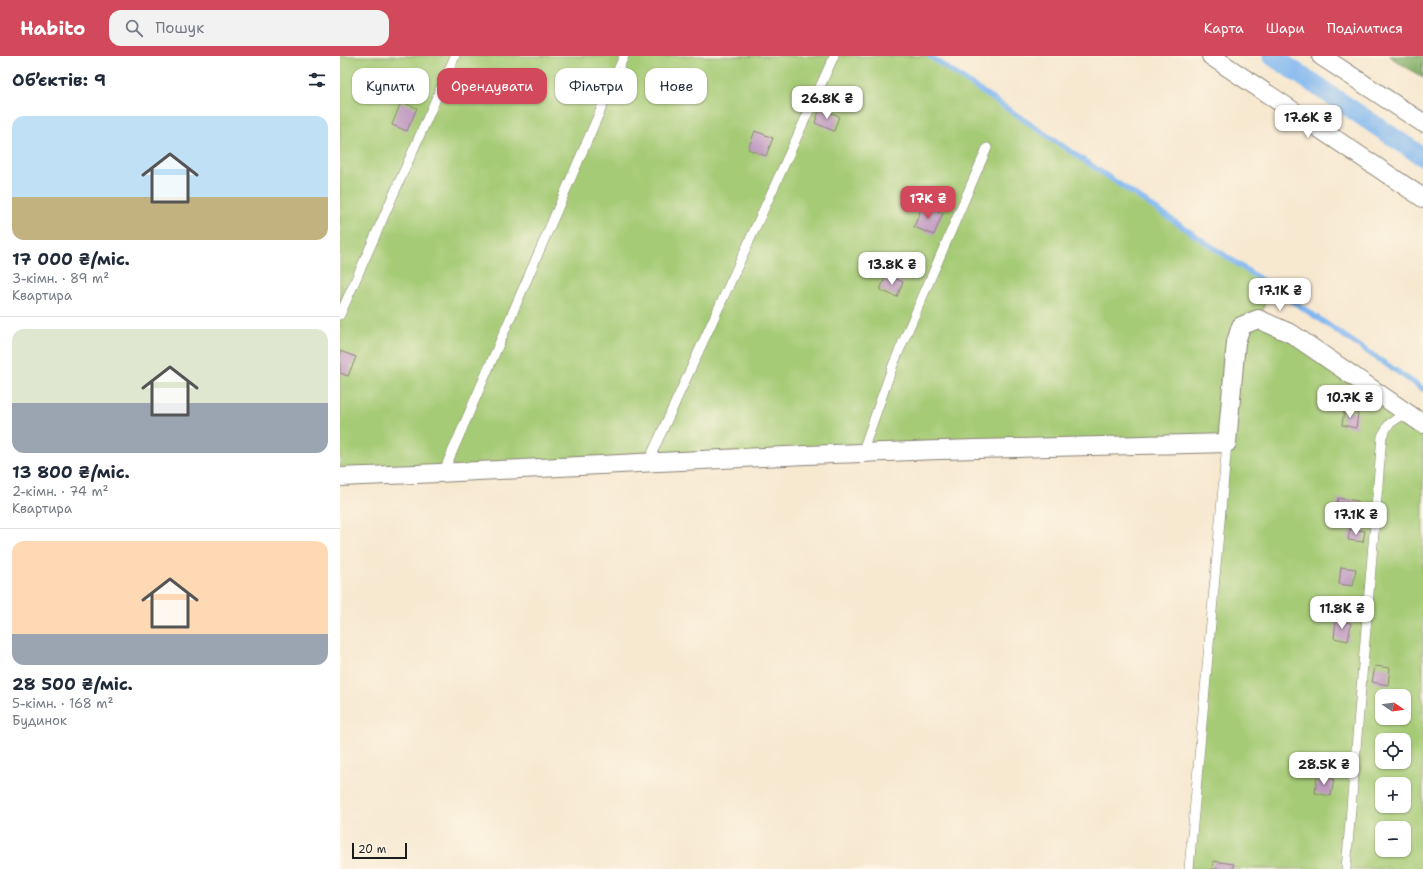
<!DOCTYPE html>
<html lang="uk">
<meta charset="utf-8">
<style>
:root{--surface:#fff;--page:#f2f2f3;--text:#1f2937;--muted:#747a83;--line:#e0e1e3;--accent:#d1495b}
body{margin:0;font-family:"Shantell Sans",sans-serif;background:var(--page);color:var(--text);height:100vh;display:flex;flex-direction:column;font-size:15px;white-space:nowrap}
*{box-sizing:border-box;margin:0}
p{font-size:13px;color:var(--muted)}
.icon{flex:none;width:22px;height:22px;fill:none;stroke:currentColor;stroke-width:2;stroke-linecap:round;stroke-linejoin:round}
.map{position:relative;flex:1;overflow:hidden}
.panel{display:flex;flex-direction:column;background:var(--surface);width:340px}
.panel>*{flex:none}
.hud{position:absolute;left:12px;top:12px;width:380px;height:36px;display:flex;gap:8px}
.needle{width:26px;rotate:103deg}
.buttons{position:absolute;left:1035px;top:633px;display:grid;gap:8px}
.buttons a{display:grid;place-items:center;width:36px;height:36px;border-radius:8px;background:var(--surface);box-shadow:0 1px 3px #0004;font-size:20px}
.scale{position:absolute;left:12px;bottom:10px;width:55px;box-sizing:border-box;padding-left:4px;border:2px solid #1c1c1c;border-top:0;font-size:11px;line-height:14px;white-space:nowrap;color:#1c1c1c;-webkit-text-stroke:3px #fcf5e5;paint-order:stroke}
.price{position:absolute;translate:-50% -34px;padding:0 9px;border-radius:8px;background:#fff;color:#222;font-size:13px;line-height:26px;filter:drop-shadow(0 1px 2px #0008)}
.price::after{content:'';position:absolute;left:50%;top:24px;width:12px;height:9px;margin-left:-6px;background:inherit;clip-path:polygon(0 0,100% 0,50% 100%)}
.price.active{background:var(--accent);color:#fff}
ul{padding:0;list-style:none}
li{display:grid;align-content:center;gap:8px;height:212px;padding:0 12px}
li+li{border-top:1px solid var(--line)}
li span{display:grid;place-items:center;height:124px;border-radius:12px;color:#555}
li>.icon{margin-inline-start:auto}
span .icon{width:72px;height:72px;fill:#fffc;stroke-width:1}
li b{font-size:17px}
h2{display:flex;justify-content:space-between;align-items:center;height:48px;padding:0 12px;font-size:17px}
.tag{padding:0 14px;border-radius:12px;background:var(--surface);box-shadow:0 1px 3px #0004;font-size:14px;line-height:36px}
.tag.active{background:var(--accent);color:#fff}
header{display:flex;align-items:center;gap:24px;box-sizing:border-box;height:56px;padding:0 20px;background:var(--accent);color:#fff}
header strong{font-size:19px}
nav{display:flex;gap:22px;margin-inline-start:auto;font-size:14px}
.search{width:280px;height:36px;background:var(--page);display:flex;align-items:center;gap:10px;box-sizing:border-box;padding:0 14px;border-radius:12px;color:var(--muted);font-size:15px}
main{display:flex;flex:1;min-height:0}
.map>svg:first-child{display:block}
.green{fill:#a6cb76;stroke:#617449;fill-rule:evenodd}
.forest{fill:#84af67;stroke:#506642}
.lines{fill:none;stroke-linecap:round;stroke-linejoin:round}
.stream{stroke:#81b7f0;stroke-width:5.5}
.canal{stroke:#81b7f0;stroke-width:19}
.building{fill:#bf99c1}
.lane-casing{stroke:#8a8276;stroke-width:10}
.street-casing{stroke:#8a8276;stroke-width:20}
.lane{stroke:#fff;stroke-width:9}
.street{stroke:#fff;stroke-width:18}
</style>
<header>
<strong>Habito</strong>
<div class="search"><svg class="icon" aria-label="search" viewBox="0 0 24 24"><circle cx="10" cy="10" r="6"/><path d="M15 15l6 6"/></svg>Пошук</div>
<nav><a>Карта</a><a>Шари</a><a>Поділитися</a></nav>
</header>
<main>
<section class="panel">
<h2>Об’єктів: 9<svg class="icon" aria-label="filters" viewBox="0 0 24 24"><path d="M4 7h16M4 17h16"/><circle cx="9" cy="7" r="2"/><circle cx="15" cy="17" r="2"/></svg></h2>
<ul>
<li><span style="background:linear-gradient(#bfe0f5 65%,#c2b280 0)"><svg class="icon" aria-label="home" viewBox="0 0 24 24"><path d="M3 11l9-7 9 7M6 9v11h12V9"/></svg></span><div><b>17 000 ₴/міс.</b><p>3-кімн. · 89 m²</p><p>Квартира</p></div></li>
<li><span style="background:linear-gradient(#dfe7d0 60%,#9aa5b1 0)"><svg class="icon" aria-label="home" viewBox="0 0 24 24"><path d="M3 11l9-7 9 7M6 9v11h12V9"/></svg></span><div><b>13 800 ₴/міс.</b><p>2-кімн. · 74 m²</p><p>Квартира</p></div></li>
<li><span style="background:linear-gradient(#ffd9b3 75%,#9aa5b1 0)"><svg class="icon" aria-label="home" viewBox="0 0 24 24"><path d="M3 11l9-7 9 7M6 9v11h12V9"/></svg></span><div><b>28 500 ₴/міс.</b><p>5-кімн. · 168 m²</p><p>Будинок</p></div></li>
</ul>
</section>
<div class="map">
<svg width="1083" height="813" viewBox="0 0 1083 813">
<rect width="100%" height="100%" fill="#fcf5e5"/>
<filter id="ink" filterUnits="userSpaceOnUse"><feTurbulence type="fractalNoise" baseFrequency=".025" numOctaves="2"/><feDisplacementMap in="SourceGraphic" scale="8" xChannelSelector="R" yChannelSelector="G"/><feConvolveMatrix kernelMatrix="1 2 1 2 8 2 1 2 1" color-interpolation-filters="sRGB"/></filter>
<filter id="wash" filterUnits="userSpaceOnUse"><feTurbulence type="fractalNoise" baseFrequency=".012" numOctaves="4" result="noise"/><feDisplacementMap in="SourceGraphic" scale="16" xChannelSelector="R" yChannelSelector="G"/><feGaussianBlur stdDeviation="0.9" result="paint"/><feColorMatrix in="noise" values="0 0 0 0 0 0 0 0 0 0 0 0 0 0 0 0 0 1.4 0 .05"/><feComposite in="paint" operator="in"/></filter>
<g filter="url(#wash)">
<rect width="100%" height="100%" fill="#f7e8d0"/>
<path class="green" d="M0 0H589L931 231 919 263 1083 368V813H849L887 387 0 421ZM1042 640H1064V662H1042ZM1042 684H1064V706H1042ZM1042 728H1064V750H1042ZM1042 772H1064V794H1042Z"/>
<path class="forest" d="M1049 0H1083V22Z"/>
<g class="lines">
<path class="stream" d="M589 0 1083 333"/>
<path class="canal" d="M932 0 1083 101"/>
</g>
<g id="blocks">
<g class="building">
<path d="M61 46 77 52 67 75 52 69Z"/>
<path d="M480 52 499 60 494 75 475 67Z"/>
<path d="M415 75 433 82 426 100 408 93Z"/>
<path d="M583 148 603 157 594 179 574 171Z"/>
<path d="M546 219 563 226 557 241 540 234Z"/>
<path d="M0 295 16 301 8 320 0 317Z"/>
<path d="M1004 355 1018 357 1016 372 1002 369Z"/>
<path d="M998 442 1018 445 1015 464 995 461Z"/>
<path d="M1010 473 1025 475 1023 486 1008 484Z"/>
<path d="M1001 511 1016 513 1013 530 999 528Z"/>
<path d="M996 564 1011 567 1008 585 994 582Z"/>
<path d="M1035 610 1050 612 1048 629 1032 626Z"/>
<path d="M977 720 994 723 991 740 975 737Z"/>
<path d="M873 805 894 808 893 813H872Z"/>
</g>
</g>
</g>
<g filter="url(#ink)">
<use href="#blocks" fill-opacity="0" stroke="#8a8276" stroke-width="1"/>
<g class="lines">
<g class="lane-casing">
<g id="lane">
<path d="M0 259 115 0"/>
<path d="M522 397 553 309 647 92"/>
<path d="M308 406 494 0"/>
<path d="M103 417 284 0"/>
<path d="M849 813 887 387"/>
<path d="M1006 813 1042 380 1049 368 1067 356"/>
</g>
</g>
<g class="street-casing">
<g id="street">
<path d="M871 0 1083 142"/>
<path d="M981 0 1083 67"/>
<path d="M0 421C174 415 347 403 521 397 643 392 765 390 887 387L896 286 901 270 918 263 952 278 1083 368"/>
</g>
</g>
<use href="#lane" class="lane"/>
<use href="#street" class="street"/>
</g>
</g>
</svg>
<div class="buttons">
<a><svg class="needle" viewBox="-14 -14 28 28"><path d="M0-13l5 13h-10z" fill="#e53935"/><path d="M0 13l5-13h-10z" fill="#747a83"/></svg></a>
<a><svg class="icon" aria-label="locate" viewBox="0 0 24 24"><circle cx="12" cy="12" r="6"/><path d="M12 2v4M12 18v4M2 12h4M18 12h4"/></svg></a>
<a>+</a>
<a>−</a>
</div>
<div class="scale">20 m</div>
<b class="price" style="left:487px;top:64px">26.8K ₴</b>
<b class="price" style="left:968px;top:83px">17.6K ₴</b>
<b class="price active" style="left:588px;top:164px">17K ₴</b>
<b class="price" style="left:552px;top:230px">13.8K ₴</b>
<b class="price" style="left:940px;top:256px">17.1K ₴</b>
<b class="price" style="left:1010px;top:363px">10.7K ₴</b>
<b class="price" style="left:1016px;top:480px">17.1K ₴</b>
<b class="price" style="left:1002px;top:574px">11.8K ₴</b>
<b class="price" style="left:984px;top:730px">28.5K ₴</b>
<div class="hud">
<a class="tag">Купити</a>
<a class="tag active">Орендувати</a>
<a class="tag">Фільтри</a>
<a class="tag">Нове</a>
</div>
</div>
</main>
